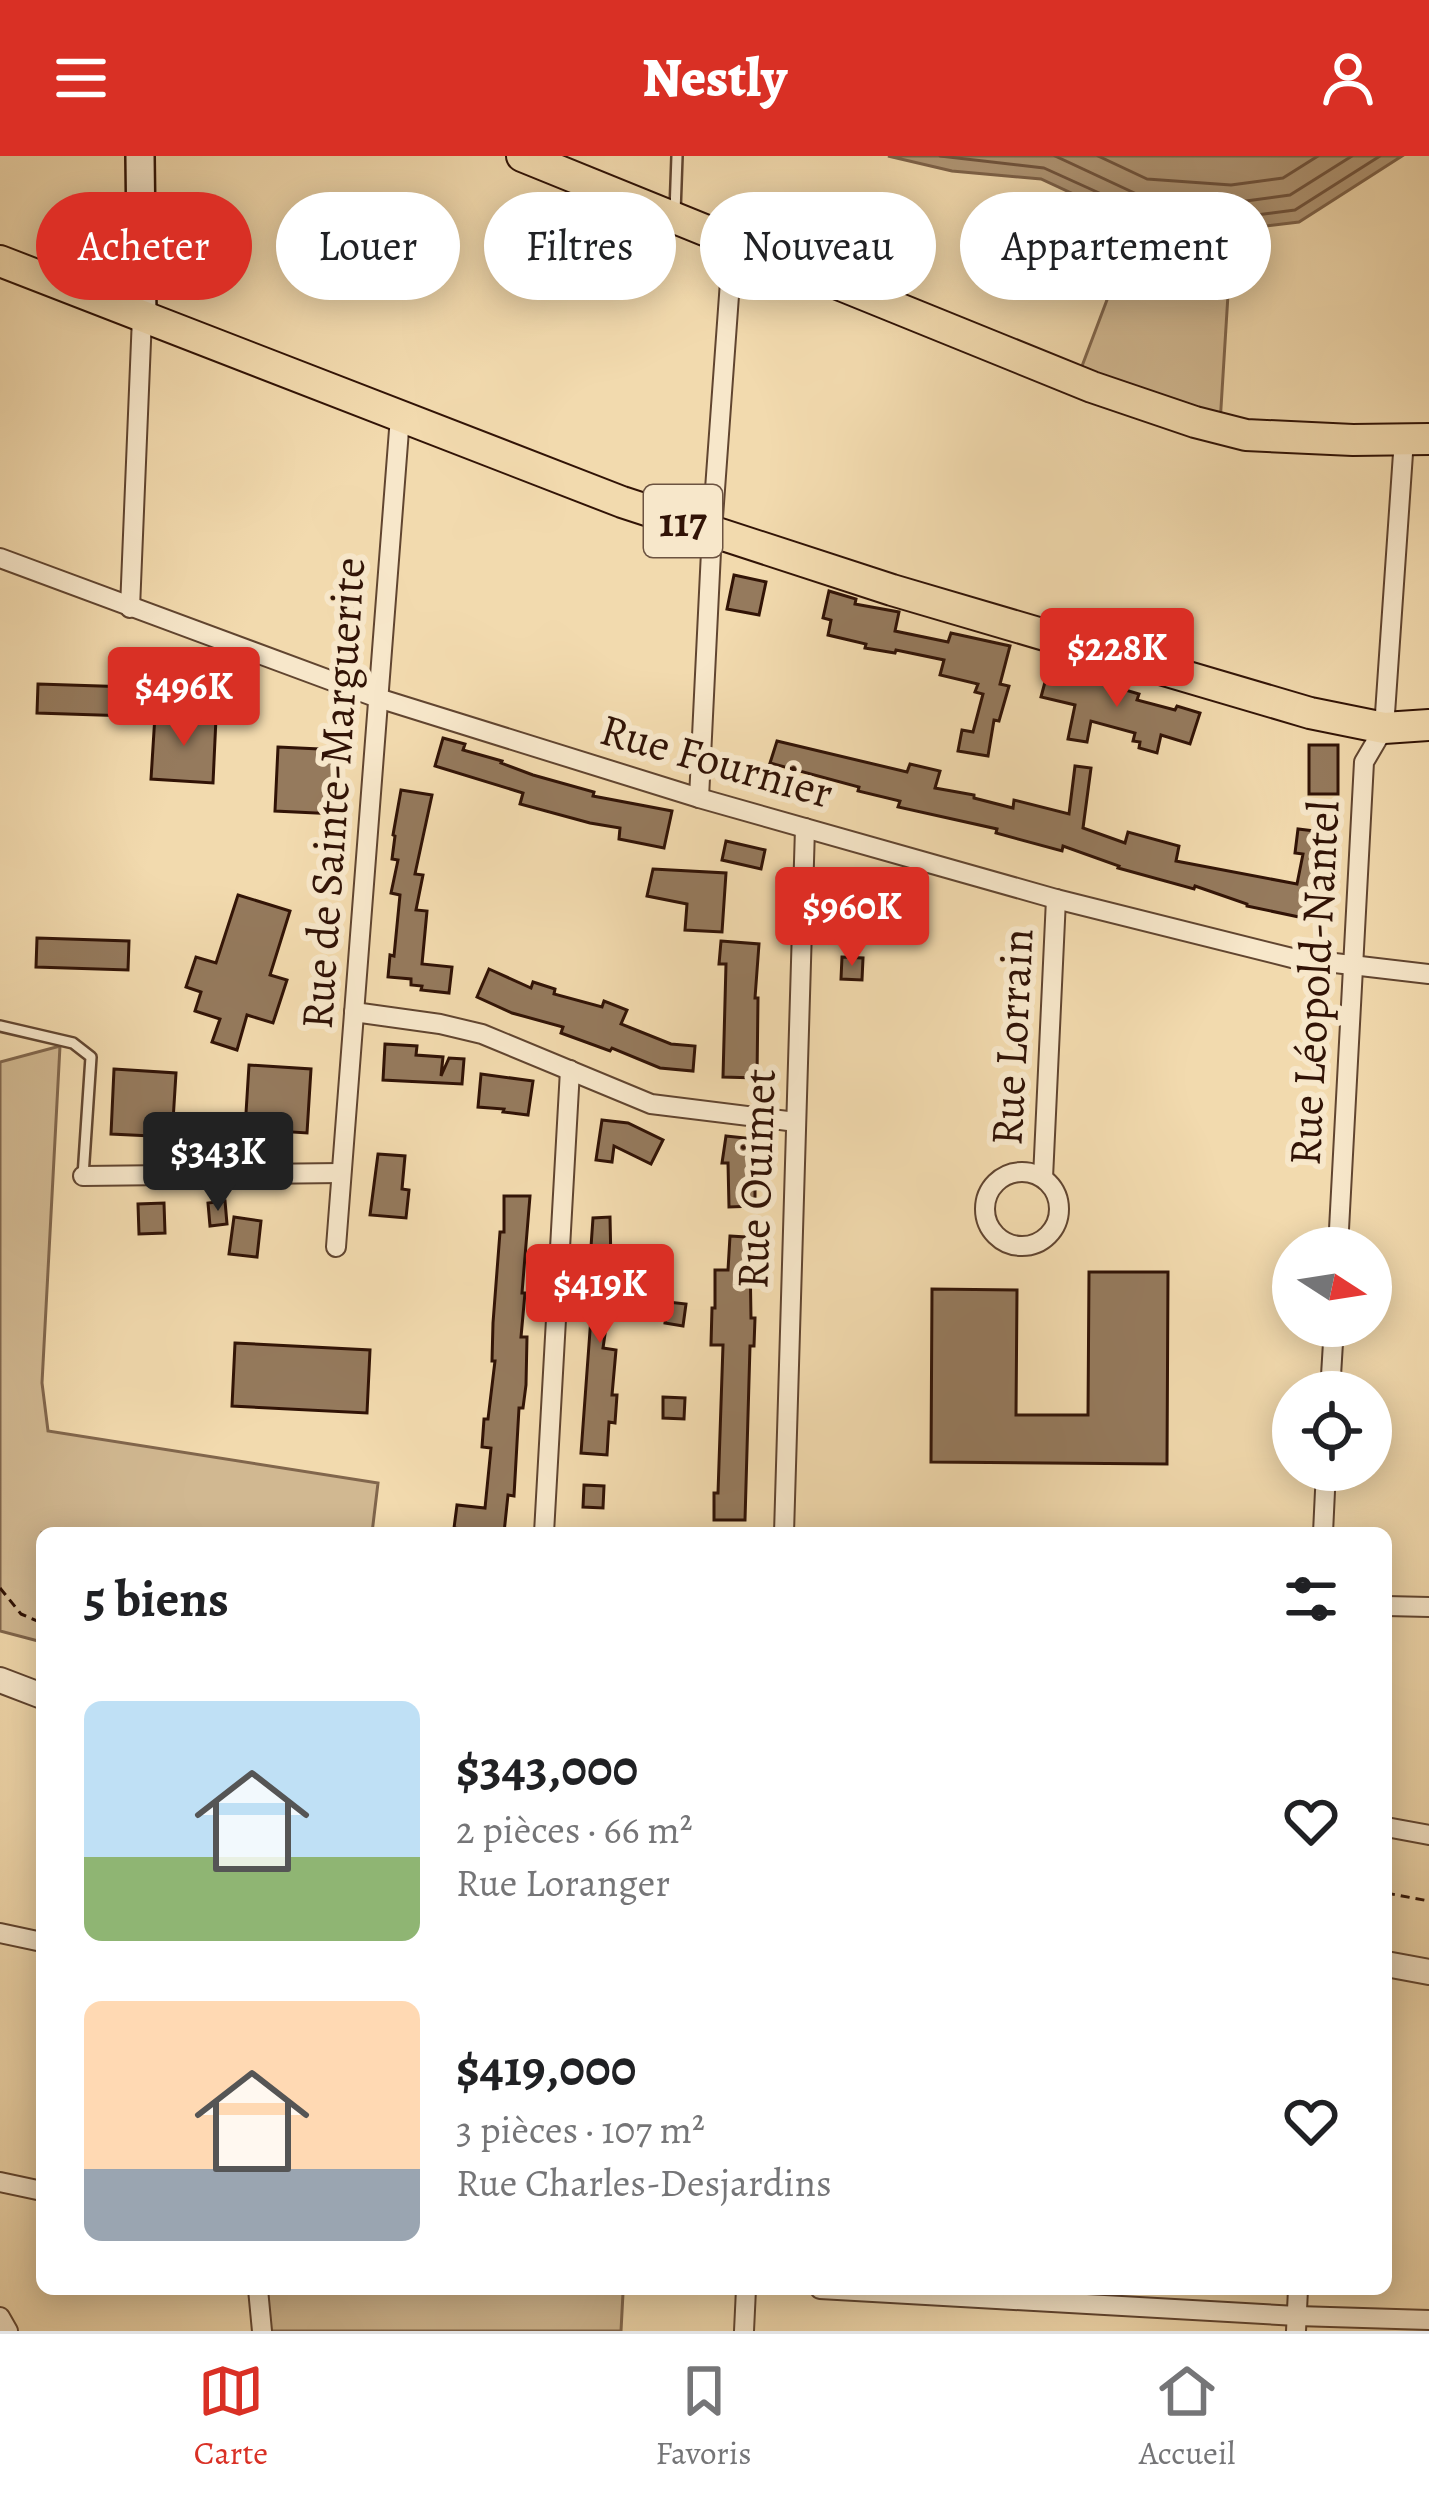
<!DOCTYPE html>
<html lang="fr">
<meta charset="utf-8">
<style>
:root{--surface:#fff;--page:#f6f6f6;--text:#202124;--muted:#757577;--line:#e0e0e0;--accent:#d93025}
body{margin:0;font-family:Alegreya,serif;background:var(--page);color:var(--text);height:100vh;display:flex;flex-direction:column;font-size:45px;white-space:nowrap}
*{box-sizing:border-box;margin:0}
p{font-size:39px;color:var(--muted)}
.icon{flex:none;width:66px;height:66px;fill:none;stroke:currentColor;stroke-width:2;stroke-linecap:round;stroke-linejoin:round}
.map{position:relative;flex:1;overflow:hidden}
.details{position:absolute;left:36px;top:1371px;width:1356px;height:768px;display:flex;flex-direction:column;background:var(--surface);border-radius:18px;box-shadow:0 6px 30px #0003}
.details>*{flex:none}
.banner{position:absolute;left:36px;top:36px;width:1359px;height:108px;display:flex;gap:24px}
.needle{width:78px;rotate:102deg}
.controls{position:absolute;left:1272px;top:1071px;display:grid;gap:24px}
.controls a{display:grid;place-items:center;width:120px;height:120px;border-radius:50%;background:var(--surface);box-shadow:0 6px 30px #0003;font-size:60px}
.price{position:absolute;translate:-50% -102px;padding:0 27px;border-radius:12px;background:var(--accent);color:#fff;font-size:39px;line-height:78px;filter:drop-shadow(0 3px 6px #0008)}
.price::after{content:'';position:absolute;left:50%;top:72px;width:36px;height:27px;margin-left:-18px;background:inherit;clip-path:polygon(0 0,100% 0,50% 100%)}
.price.selected{background:#222;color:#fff}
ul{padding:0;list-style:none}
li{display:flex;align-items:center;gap:36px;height:300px;padding:0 48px}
li span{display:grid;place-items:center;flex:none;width:336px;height:240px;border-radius:18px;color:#555}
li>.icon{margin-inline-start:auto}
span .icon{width:144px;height:144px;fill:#fffc;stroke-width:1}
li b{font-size:51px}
h2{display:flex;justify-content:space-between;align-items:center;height:144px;padding:0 48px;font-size:51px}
.pill{padding:0 42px;border-radius:54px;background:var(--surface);box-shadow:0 6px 30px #0003;font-size:42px;line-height:108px}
.pill.selected{background:var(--accent);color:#fff}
header{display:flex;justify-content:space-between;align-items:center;height:156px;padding:0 48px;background:var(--accent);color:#fff;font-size:54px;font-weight:800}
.menu{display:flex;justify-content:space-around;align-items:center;height:168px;border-top:3px solid var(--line);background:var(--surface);font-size:33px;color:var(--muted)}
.menu a{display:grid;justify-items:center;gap:6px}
.menu .selected{color:var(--accent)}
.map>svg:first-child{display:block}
.green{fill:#d1b891;stroke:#81664c;stroke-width:3}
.water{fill:#b09675;stroke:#7d6249;stroke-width:3}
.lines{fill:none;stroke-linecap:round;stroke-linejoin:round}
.shore{stroke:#70543e;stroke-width:3}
.building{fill:#957a5d;stroke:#311306;stroke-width:3}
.service-casing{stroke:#614530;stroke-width:14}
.minor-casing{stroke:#614530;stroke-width:22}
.tertiary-casing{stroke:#614530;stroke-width:28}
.secondary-casing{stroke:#311306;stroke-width:32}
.primary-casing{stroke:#311306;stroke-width:34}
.path{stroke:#311306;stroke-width:3;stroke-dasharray:9 6;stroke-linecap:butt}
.service{stroke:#f7e7ca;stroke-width:9}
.minor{stroke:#f7e7ca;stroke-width:18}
.tertiary{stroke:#f7e7ca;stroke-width:24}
.secondary{stroke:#f7e7ca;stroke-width:27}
.primary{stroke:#f2daae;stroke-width:30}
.labels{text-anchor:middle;stroke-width:12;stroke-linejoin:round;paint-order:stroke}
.shield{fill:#f7e7ca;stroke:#6c5341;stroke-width:3}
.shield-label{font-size:42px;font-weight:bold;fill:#311306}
.street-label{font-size:45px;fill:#311306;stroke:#f7e7ca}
</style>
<header><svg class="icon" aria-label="menu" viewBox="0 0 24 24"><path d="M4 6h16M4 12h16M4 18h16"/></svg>Nestly<svg class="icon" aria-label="person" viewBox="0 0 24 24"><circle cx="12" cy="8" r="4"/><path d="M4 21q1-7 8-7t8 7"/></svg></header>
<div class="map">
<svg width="1429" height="2175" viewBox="0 0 1429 2175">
<rect width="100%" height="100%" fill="#f2daae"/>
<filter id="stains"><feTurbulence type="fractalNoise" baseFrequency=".00167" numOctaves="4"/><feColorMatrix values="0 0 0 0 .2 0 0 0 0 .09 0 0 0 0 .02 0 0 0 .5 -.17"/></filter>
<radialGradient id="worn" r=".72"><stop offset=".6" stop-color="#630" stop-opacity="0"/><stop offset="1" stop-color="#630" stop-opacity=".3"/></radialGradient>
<g class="green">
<path d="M1136 67 1232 74 1220 268 1079 218Z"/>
<path d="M60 890 42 1227 48 1275 378 1327 372 1377H42V1486L0 1475V906Z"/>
<path d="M258 2133H586L623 2137 621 2175H262Z"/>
</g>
<path class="water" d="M888 0H1402L1299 66 1232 74 1136 67 1041 23 952 15Z"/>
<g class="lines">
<g class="shore">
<path d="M940 0 1044 12 1139 55 1232 62 1295 54 1380 0"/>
<path d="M1055 0 1143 41 1231 47 1290 39 1352 0"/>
<path d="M1098 0 1147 23 1231 29 1283 22 1318 0"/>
</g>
</g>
<g class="building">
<path d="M734 419 766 426 759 459 727 453Z"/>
<path d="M829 435 856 443 855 448 899 456 895 475 948 486 951 477 1010 490 1000 528 1009 530 999 565 994 564 988 600 958 595 962 574 973 576 983 538 975 536 978 528 940 519 944 504 896 494 895 497 865 492 866 488 828 479 831 464 823 462Z"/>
<path d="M1049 511 1106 524 1105 528 1139 538 1137 544 1175 554 1177 550 1200 557 1190 588 1161 579 1157 597 1139 592 1140 586 1133 585 1135 577 1091 565 1087 586 1068 583 1075 549 1041 541Z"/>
<path d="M38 528 130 531 129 560 37 557Z"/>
<path d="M155 559 216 562 213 627 151 623Z"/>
<path d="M443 582 465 588 463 594 502 605 501 607 533 619 594 636 593 640 672 655 664 692 619 683 620 672 590 667 520 648 523 637 435 610Z"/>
<path d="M777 585 907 616 910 608 940 615 935 632 974 639V642L1013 652 1014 644 1069 658 1075 610 1091 612 1083 672 1125 687 1128 676 1179 690 1176 705 1297 728 1303 698 1295 697 1298 673 1323 676 1316 724 1335 727 1327 767 1247 750V748L1195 730 1194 733 1118 712 1119 710 1063 690 1062 695 996 677 997 673 898 651 900 645 858 635 859 631 770 607Z"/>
<rect x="1309" y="589" width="29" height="49"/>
<path d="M278 591 340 594 336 658 275 655Z"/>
<path d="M401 634 432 639 415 718 423 719 416 754 427 755 422 808 452 811 449 837 421 834 422 830 411 829V823L388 821 390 799 394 800 400 739 391 737 398 704 392 703 395 680 393 679Z"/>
<path d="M726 685 765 694 761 713 722 704Z"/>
<path d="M653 713 726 717 722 776 685 774 687 748 647 740Z"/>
<path d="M844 721 887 729 880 763 837 754Z"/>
<path d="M238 739 290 755 270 819 287 824 273 867 247 859 237 894 212 886 220 863 195 855 201 836 186 831 196 801 216 807Z"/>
<path d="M37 782 129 785 128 814 36 811Z"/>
<path d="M721 785 759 788 755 842H758L757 922 723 921 726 808H719Z"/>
<path d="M842 801 863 802 862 824 841 823Z"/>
<path d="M489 813 531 832 533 826 555 833 554 838 602 851 604 845 627 854 621 868 671 888 695 890 693 915 660 912 612 892 610 895 561 877 563 871 512 857 477 841Z"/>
<path d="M385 888 417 890 416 899 443 901 441 920 449 902 464 903 462 928 383 924Z"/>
<path d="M249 909 311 913 307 977 245 973Z"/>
<path d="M114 913 176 917 172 981 111 978Z"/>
<path d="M481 918 533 925 528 959 503 956 504 953 478 951Z"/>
<path d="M602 964 628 967 663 984 651 1008 614 990 612 1006 596 1004Z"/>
<path d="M726 980 755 983 751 1017 755 1016V1050L729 1051 728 1007H722Z"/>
<path d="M378 998 405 1000 402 1033 409 1034 406 1062 370 1059Z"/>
<path d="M504 1040H530L522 1137H525L521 1181H527L526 1229 523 1252H519L514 1340 508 1339 504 1377H492L454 1372 457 1349 485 1352 491 1292 482 1291 484 1263H488L495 1205H492L493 1167 500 1076H504Z"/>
<path d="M225 1045 227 1068 210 1070 208 1047Z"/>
<path d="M164 1047 165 1077 139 1078 138 1048Z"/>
<path d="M234 1061 261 1065 257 1101 229 1098Z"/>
<path d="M610 1061 611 1108 615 1109 603 1192 616 1194 612 1239H617L615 1267 609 1266 607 1299 581 1297 593 1134H588L593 1062Z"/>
<path d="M730 1080 762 1082 760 1101 750 1100 751 1162H755L754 1190H750L745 1364H714V1337H718L723 1189H711L712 1152H715V1114H728Z"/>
<path d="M1089 1116H1168L1167 1308 931 1306 932 1133 1017 1134 1016 1259H1088Z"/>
<path d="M668 1146 686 1148 683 1170 665 1167Z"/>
<path d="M235 1187 370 1194 367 1257 232 1250Z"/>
<path d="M663 1241 685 1242 684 1263 663 1262Z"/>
<path d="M584 1329 604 1330 603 1352 583 1351Z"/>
</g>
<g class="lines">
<g class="service-casing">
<g id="service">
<path d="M675 56 677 0"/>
<path d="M0 870 73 887 91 901 83 1020"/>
</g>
</g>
<g class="minor-casing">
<g id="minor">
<path d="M0 402 378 542 699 642 1056 743 1292 802 1429 818"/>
<path d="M130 452 142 161"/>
<path d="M699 642 712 375 733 84"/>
<path d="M354 856 440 868 482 878 651 948 796 966"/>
<circle cx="1022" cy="1053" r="37"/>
<path d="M83 1020 341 1017"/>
<path d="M1043 1022 1056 743"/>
<path d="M336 1091 400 261"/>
<path d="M1338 1092 1364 606 1384 572 1404 283"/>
<path d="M1330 1236 1334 1170"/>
<path d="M544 1377 570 914"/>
<path d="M784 1377 805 672"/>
<path d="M1323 1377 1326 1314"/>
<path d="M1386 1450 1429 1451"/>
<path d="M1386 1671 1429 1679"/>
<path d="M0 1777 42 1786"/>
<path d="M0 2026 42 2035"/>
<path d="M258 2133 262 2175"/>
<path d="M820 2133 1297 2160 1429 2164"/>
<path d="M0 2161 8 2175"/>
<path d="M744 2175 746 2133"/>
<path d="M1296 2175 1298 2133"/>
</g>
</g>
<g class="tertiary-casing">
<g id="tertiary">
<path d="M0 1524 42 1540"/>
<path d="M1386 1808 1429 1816"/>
</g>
</g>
<g class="secondary-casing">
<path id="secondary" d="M140 0 142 161"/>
</g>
<g class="primary-casing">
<g id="primary">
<path d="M522 0 1092 231 1195 266 1246 279 1353 284 1429 283"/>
<path d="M0 105 622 346 892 434 1310 557 1384 572 1429 569"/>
</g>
</g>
<g class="path">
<path d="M0 1432 21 1458 42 1467"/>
<path d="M1386 1737 1429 1745"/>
</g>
<use href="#service" class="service"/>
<use href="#minor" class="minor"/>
<use href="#tertiary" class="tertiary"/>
<use href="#secondary" class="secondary"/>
<use href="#primary" class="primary"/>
</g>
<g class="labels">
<rect class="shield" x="644" y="329" width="78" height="72" rx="9"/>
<g class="shield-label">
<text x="683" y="380">117</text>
</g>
<g class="street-label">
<text transform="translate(717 604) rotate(16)" y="16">Rue Fournier</text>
<text transform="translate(332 637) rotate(-86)" y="16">Rue de Sainte-Marguerite</text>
<text transform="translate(1313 827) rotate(-87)" y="16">Rue Léopold-Nantel</text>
<text transform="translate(1011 881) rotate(-87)" y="16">Rue Lorrain</text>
<text transform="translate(755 1023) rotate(-88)" y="16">Rue Ouimet</text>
</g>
</g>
<rect width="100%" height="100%" filter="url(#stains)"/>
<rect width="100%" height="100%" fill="url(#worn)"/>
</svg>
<div class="controls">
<a><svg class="needle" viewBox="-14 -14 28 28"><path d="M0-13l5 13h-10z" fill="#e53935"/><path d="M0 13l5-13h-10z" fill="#757577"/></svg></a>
<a><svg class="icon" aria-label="locate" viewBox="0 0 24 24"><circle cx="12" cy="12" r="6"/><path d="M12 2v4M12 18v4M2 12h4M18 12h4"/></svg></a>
</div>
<b class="price" style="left:1117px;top:554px">$228K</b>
<b class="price" style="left:184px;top:593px">$496K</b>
<b class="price" style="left:852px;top:813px">$960K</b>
<b class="price selected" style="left:218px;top:1058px">$343K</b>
<b class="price" style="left:600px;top:1190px">$419K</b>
<div class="banner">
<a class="pill selected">Acheter</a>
<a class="pill">Louer</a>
<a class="pill">Filtres</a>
<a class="pill">Nouveau</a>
<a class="pill">Appartement</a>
</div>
<section class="details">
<h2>5 biens<svg class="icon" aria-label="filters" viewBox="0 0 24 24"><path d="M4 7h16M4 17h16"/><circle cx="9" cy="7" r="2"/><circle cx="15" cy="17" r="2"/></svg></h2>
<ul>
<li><span style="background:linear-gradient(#bfe0f5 65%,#8fb573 0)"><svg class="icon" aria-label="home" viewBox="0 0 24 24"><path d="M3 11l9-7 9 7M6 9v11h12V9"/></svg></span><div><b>$343,000</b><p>2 pièces · 66 m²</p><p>Rue Loranger</p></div><svg class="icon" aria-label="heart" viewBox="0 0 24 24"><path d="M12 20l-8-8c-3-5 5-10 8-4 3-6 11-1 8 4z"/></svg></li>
<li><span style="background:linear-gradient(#ffd9b3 70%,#9aa5b1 0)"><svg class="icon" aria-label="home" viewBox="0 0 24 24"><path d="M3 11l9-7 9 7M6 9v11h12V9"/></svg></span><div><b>$419,000</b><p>3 pièces · 107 m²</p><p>Rue Charles-Desjardins</p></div><svg class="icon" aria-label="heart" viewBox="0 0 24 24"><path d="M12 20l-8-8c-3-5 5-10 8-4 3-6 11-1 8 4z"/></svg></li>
</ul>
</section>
</div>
<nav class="menu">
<a class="selected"><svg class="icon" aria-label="map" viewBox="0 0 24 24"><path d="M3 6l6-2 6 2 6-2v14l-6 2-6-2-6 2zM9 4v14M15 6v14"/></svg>Carte</a>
<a><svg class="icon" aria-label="saved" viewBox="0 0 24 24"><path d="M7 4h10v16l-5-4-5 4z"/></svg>Favoris</a>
<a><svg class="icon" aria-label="home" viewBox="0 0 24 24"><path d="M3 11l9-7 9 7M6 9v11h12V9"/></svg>Accueil</a>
</nav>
